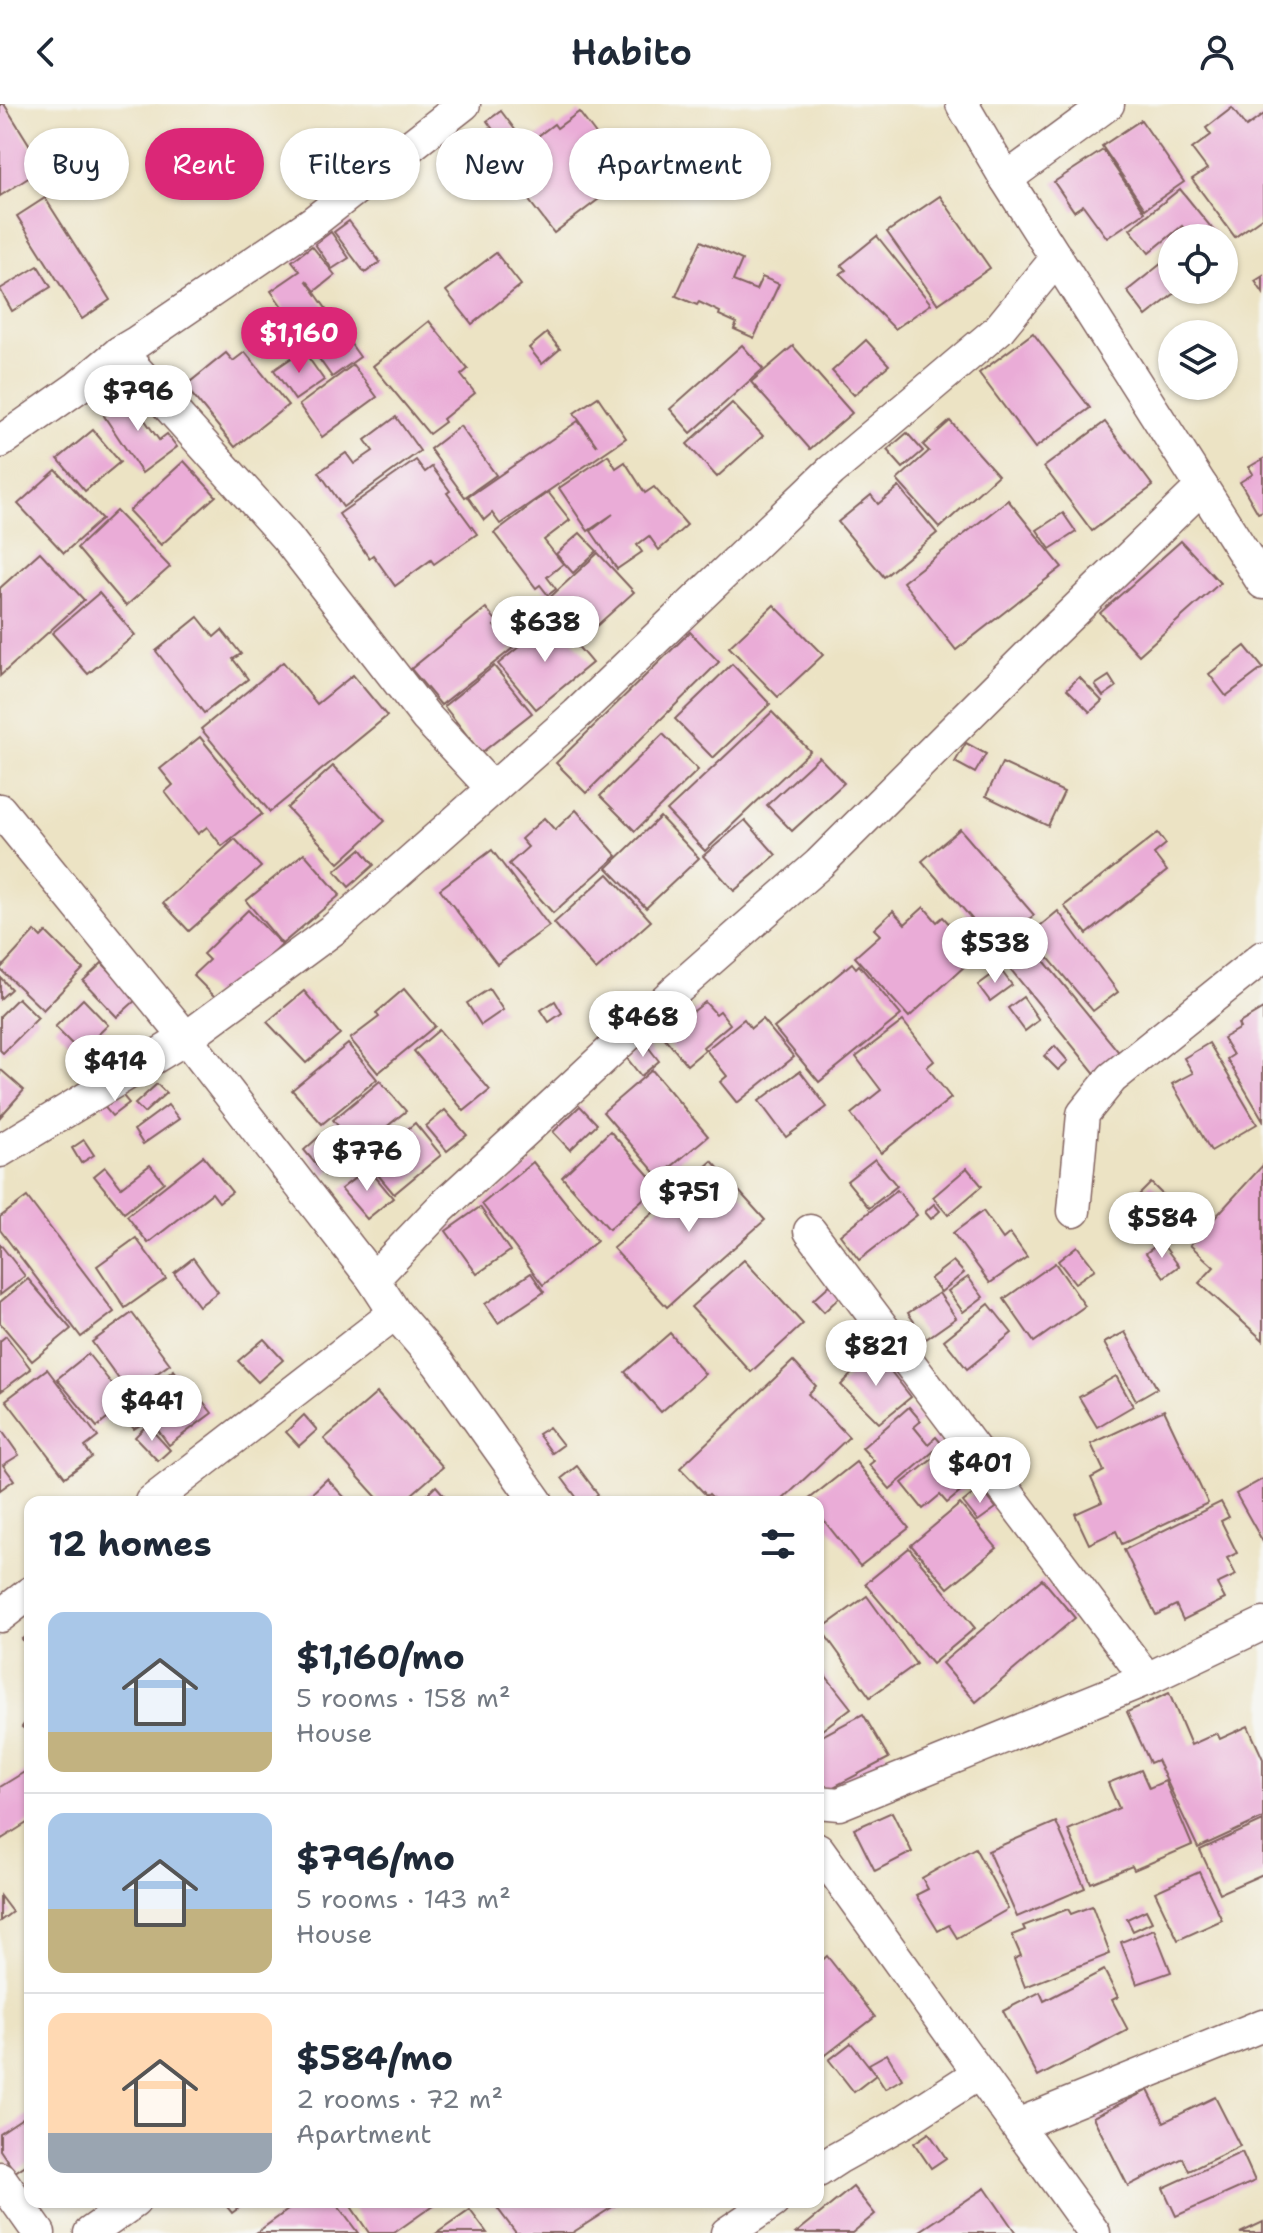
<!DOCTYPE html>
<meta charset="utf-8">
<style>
:root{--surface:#fff;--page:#f6f6f7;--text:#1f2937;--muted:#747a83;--line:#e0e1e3;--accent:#db2777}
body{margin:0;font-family:"Shantell Sans",sans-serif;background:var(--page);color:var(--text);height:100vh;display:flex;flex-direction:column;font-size:30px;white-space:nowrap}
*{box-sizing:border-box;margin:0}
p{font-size:26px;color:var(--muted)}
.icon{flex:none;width:44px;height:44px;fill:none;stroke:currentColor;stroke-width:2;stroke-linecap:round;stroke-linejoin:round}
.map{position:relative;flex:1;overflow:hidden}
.panel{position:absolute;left:24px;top:1392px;width:800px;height:712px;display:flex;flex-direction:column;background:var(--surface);border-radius:16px;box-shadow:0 2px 6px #0004}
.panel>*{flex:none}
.banner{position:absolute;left:24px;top:24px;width:800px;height:72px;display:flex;gap:16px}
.tools{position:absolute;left:1158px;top:120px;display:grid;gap:16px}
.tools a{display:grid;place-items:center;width:80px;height:80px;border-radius:50%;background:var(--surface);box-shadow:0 2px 6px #0004;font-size:40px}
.price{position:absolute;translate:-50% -68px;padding:0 18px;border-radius:28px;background:#fff;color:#222;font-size:26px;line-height:52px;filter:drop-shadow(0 2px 4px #0008)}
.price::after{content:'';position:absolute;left:50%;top:48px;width:24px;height:18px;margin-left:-12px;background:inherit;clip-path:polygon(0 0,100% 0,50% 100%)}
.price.on{background:var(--accent);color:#fff}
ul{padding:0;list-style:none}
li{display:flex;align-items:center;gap:24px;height:200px;padding:0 24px}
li+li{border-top:2px solid var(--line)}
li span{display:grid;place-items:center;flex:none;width:224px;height:160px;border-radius:16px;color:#555}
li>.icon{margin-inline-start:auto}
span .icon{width:96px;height:96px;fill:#fffc;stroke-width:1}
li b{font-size:34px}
h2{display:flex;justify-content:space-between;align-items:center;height:96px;padding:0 24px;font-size:34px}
.tag{padding:0 28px;border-radius:36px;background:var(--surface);box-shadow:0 2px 6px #0004;font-size:28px;line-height:72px}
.tag.on{background:var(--accent);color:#fff}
header{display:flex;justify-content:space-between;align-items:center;height:104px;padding:0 24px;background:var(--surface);font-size:36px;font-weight:600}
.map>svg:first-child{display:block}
.building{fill:#eaacd7}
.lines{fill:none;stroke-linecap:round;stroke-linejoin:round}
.street-casing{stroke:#836461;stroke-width:35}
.street{stroke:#fff;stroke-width:32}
</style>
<header><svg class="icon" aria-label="back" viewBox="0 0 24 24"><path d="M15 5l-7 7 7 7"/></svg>Habito<svg class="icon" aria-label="person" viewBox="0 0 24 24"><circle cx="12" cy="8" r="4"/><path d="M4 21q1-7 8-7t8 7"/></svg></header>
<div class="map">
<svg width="1263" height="2129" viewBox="0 0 1263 2129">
<rect width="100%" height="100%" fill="#f6f6f2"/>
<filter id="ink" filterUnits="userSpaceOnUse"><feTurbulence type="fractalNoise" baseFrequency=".0125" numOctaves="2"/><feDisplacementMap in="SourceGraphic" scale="16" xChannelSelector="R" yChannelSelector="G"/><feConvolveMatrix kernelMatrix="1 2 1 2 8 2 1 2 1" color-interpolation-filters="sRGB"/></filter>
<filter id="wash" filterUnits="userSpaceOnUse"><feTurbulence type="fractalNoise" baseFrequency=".006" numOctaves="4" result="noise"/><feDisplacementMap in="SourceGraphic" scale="32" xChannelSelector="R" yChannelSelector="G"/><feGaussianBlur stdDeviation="1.8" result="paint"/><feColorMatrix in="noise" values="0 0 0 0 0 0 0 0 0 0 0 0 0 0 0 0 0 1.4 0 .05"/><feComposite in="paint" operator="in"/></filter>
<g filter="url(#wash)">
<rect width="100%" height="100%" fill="#ece3c4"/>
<g id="blocks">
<g class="building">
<path d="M0 0H4L44 64 0 92Z"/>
<path d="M1232 4 1246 23 1263 11V113L1235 133 1192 75 1207 65 1192 45 1211 31 1206 24Z"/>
<path d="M501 7 519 31 504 41 487 17Z"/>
<path d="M579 8 628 73 554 129 501 60 554 20 557 24Z"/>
<path d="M1141 16 1184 78 1145 105 1102 42Z"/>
<path d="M489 24 505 45 489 57 473 36Z"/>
<path d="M1103 46 1145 108 1107 134 1083 101 1074 107 1054 78Z"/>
<path d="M1180 85 1219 133 1192 134 1182 122 1149 149 1130 125Z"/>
<path d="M940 92 990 164 938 200 887 128Z"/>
<path d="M45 94 110 196 82 215 17 112Z"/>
<path d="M349 117 380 158 365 169 334 128Z"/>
<path d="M331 128 349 154 332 165 315 140Z"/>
<path d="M877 132 931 200 895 225 840 170 846 166 841 161Z"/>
<path d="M701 137 742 156 733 177 756 186 762 173 779 180 754 234 734 225 737 219 719 211 720 208 699 198 697 201 676 192Z"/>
<path d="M312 142 335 171 315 187 306 176 360 253 332 273 271 187 300 167 292 157Z"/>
<path d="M496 149 521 181 472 220 446 187Z"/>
<path d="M1172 151V186H1179L1146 212 1127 187Z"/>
<path d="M38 162 51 183 12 207 0 185Z"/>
<path d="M1263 172V189L1255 177Z"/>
<path d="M429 217 468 265 461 271 475 289 443 315 445 318 429 330 373 262Z"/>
<path d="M547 229 560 245 542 260 529 244Z"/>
<path d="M1033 229 1090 304 1035 344 979 269Z"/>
<path d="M866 236 889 261 854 291 832 267Z"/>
<path d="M742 241 763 265 691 329 670 305Z"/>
<path d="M793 242 852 309 810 345 751 278Z"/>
<path d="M303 246 324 276 295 296 274 266Z"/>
<path d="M245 248 288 301 235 343 185 282 226 249 233 257Z"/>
<path d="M353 261 377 293 322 333 299 301Z"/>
<path d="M137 287 150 306 142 312 159 336 167 330 177 343 142 369 104 312Z"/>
<path d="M598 293 626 334 500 420 492 409 484 416 468 393 578 317 597 342 574 309Z"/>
<path d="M732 299 763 332 717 373 687 340Z"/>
<path d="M396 313 420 347 343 403 319 368 346 349 354 360 373 347 365 336Z"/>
<path d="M950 317 998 371 940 424 897 376 929 347 923 341Z"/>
<path d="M1105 318 1153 382 1092 427 1044 363Z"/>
<path d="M460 322 496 371 465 393 430 345Z"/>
<path d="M93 326 120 358 85 387 58 355Z"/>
<path d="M907 329 923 347 903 364 887 346Z"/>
<path d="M608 351 616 364 625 358 645 389 654 383 687 421 659 446 649 432 637 441 642 448 617 465 591 427 613 410 588 427 559 384Z"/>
<path d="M1263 355V407L1258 409 1240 378 1253 370 1249 363Z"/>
<path d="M416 356 425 368 432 363 450 387 447 389 477 430 434 460 431 456 395 482 373 451 369 454 339 410Z"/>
<path d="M184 357 216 392 161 441 129 407Z"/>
<path d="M56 366 102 415 64 449 18 400Z"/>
<path d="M899 383 937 429 884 473 838 418 871 391 878 400Z"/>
<path d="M548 388 570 416 544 436 563 460 547 473 556 485 548 491 540 481 536 484 494 429Z"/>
<path d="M1008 396 1062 463 956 546 903 478Z"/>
<path d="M116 407 170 463 126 502 77 444Z"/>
<path d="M1063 409 1076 428 1050 445 1037 426Z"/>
<path d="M580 429 597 447 573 469 556 450Z"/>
<path d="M1181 437 1220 479 1139 551 1100 509Z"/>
<path d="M40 448 84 496 0 572V484Z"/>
<path d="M598 449 634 488 581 536 545 498Z"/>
<path d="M99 489 135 531 88 570 52 529Z"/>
<path d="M774 501 823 551 778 593 729 543Z"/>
<path d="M486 504 498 519 494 522 513 544 441 601 411 565Z"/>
<path d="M198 513 214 533 222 526 241 550 233 555 248 575 204 609 156 547Z"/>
<path d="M554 514 592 559 536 605 498 560Z"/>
<path d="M690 528 719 558 586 689 556 659Z"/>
<path d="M1245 542 1263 564 1226 592 1209 570Z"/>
<path d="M283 558 317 600 353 571 387 612 270 708 201 625Z"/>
<path d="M732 560 770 600 713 654 675 615Z"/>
<path d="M494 562 532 609 481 649 444 602Z"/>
<path d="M1109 572 1116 583 1103 592 1095 581Z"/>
<path d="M1079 573 1102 597 1090 608 1067 585Z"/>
<path d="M772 608 810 647 705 747 667 707Z"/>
<path d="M663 630 698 666 635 727 600 692Z"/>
<path d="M200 633 262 710 222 742 207 723 198 730 165 688 173 681 160 665Z"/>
<path d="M966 639 986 650 975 669 955 658Z"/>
<path d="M819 653 844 679 792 727 767 701Z"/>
<path d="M1002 659 1064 688 1048 722 986 692Z"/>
<path d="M333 662 385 717 339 759 287 704Z"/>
<path d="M576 706 617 752 553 809 509 760 528 743 521 735 544 714 555 726Z"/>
<path d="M660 713 699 754 646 804 607 764Z"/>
<path d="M745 716 776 751 734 787 703 752Z"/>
<path d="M960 725 1034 811 996 843 922 757Z"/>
<path d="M1158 729 1166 740 1154 750 1167 767 1087 830 1064 802Z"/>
<path d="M235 735 261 763 189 827 163 799Z"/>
<path d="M361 745 374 761 349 783 335 767Z"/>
<path d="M492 746 549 822 497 860 440 785Z"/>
<path d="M304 749 340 791 282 840 246 797Z"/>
<path d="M608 770 651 817 596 866 554 819Z"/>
<path d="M924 803 937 818 943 813 977 851 909 913 855 853 880 831 874 825 893 807 905 820Z"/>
<path d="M248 806 282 841 221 899 193 871 209 856 203 850Z"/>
<path d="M1058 807 1118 888 1093 907 1029 831Z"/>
<path d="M35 827 41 833 46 828 83 865 43 906 0 865Z"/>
<path d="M1027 836 1122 952 1097 972 1003 856Z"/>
<path d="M102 859 137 895 117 913 83 877Z"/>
<path d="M852 859 856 864 859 861 901 911 819 978 774 924Z"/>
<path d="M1000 865 1012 881 990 897 978 881Z"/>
<path d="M0 873 11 885 0 895Z"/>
<path d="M404 885 435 922 378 969 350 935 379 913 376 909Z"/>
<path d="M489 885 503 906 481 921 467 899Z"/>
<path d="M304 887 340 930 306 959 267 918Z"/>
<path d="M1023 893 1039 916 1025 927 1008 904Z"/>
<path d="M18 894 38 914 3 949 0 946V912Z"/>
<path d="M83 895 108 921 80 948 55 923Z"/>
<path d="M555 897 562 909 549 918 541 906Z"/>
<path d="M705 898 716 910 720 907 730 920 703 943 705 946 687 961 663 932Z"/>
<path d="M1263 905V1016L1227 955 1233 951 1223 934 1240 924 1238 920Z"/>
<path d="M744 915 751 924 762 915 794 953 737 999 720 978 727 972 706 946Z"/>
<path d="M903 917 934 957 927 963 951 994 881 1049 851 1010 881 986 856 953Z"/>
<path d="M439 926 490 986 464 1007 414 947Z"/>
<path d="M645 939 659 957 641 972 626 953Z"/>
<path d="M1209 939 1257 1020 1211 1047 1172 980 1193 969 1184 954Z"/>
<path d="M348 940 377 975 322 1020 292 986Z"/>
<path d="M1055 942 1068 957 1058 966 1044 952Z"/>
<path d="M0 965 24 986 0 1013Z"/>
<path d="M652 966 708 1032 659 1073 603 1008Z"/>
<path d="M800 967 827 1003 786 1033 759 997Z"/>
<path d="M380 977 406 1007 358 1046 333 1016Z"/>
<path d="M157 980 166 989 144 1009 135 1000Z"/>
<path d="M118 986 129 999 112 1012 101 999Z"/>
<path d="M168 1001 179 1015 143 1040 134 1026Z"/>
<path d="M580 1002 597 1020 570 1046 553 1028Z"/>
<path d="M445 1006 467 1031 447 1047 426 1022Z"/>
<path d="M415 1019 441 1051 394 1090 368 1059Z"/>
<path d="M610 1027 658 1082 609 1125 562 1073Z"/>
<path d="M321 1031 337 1048 333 1051 340 1058 325 1071 304 1046Z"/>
<path d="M84 1036 94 1051 81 1059 72 1044Z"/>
<path d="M203 1052 232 1088 219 1098 212 1089 148 1139 127 1112Z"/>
<path d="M875 1055 897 1082 869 1104 847 1077Z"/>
<path d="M712 1057 765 1116 667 1203 613 1144Z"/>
<path d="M533 1058 597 1137 543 1181 482 1100Z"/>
<path d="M150 1061 164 1078 124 1109 94 1072 105 1063 121 1083Z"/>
<path d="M1263 1061V1236L1199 1179 1214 1163 1190 1141Z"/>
<path d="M368 1064 393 1094 367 1115 341 1085Z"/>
<path d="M967 1064 982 1082 948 1111 933 1093Z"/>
<path d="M1151 1079 1179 1107 1150 1136 1122 1108Z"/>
<path d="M897 1086 917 1111 859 1156 840 1131Z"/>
<path d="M27 1093 114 1208 81 1233 0 1126V1113Z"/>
<path d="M934 1100 940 1107 931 1115 925 1108Z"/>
<path d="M480 1103 510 1147 477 1170 446 1127Z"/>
<path d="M983 1107 1003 1135 1010 1129 1027 1153 990 1179 953 1129Z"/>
<path d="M136 1134 166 1175 125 1204 97 1162Z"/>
<path d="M1161 1138 1179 1162 1164 1173 1146 1149Z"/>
<path d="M0 1140 25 1172 0 1191Z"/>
<path d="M1077 1142 1095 1165 1075 1179 1058 1157Z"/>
<path d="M193 1154 218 1188 199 1202 174 1169Z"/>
<path d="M744 1156 803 1220 751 1268 691 1203Z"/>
<path d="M953 1157 964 1169 941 1188 930 1175Z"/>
<path d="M1055 1159 1085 1202 1034 1238 1004 1195Z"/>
<path d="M531 1169 544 1188 498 1219 485 1200Z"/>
<path d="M968 1173 983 1193 963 1208 948 1187Z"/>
<path d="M28 1175 71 1225 32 1257 0 1219V1198Z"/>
<path d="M832 1179 843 1190 824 1208 813 1196Z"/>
<path d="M939 1189 956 1214 926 1235 908 1209Z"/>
<path d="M989 1200 1012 1229 967 1265 944 1236Z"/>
<path d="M132 1209 170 1260 129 1289 92 1238Z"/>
<path d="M1125 1228 1157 1284 1136 1296 1104 1239Z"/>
<path d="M670 1229 705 1270 661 1308 625 1268Z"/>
<path d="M6 1232 31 1265 0 1288V1237Z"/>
<path d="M264 1235 283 1256 258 1278 238 1257Z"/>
<path d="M874 1246 911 1293 879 1319 841 1281Z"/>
<path d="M88 1250 127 1299 97 1323 57 1275Z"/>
<path d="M793 1257 816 1282 808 1290 849 1333 780 1398H717L709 1390 707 1392 680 1364Z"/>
<path d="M47 1265 98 1333 85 1343 92 1353 65 1373 6 1296Z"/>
<path d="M174 1266 197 1298 201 1295 212 1309 169 1341 135 1295Z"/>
<path d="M1116 1272 1133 1302 1097 1323 1079 1293Z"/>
<path d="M377 1289 443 1363 403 1398H381L324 1335Z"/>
<path d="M909 1303 921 1317 914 1323 928 1340 936 1333 942 1340 890 1385 869 1361 874 1357 862 1344Z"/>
<path d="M1164 1306 1208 1399 1122 1440 1116 1427 1089 1440 1075 1410 1102 1398 1091 1374 1104 1367 1091 1340Z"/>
<path d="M137 1308 145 1318 134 1325 127 1316Z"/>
<path d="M304 1311 317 1326 299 1342 286 1328Z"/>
<path d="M147 1321 170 1346 158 1357 135 1333Z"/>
<path d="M549 1323 563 1341 552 1349 538 1330Z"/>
<path d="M0 1324 19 1351 3 1361 14 1376 0 1386Z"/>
<path d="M948 1343 975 1376 947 1399 940 1391 923 1405 902 1379Z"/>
<path d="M856 1358 909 1424 860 1462 818 1409V1398L808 1396Z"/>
<path d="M577 1362 598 1390 588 1398H580L562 1374Z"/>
<path d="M327 1375 349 1398H303Z"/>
<path d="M1263 1375V1438L1236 1390Z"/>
<path d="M436 1382 450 1398H419Z"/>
<path d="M981 1384 996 1404 978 1417 963 1398Z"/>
<path d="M1221 1398 1229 1413 1221 1417 1237 1449 1227 1454 1236 1471 1217 1480 1225 1495 1183 1516 1176 1501 1156 1511 1124 1446Z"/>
<path d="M960 1400 997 1444 948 1484 911 1441Z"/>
<path d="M909 1444 975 1524 932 1560 865 1480Z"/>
<path d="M1042 1475 1075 1514 976 1598 942 1559Z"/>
<path d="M867 1492 916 1560 870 1593 821 1525Z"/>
<path d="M30 1529V1545L22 1535Z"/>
<path d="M818 1562 851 1604 818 1629Z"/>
<path d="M1169 1589 1191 1641 1217 1629 1220 1635 1248 1622 1263 1655V1714L1198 1744 1157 1656 1150 1659 1127 1608Z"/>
<path d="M863 1610 889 1654 824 1688 818 1675V1634Z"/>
<path d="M30 1612V1629L22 1623Z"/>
<path d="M1141 1666 1149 1684 1165 1677 1192 1741 1134 1766 1132 1762 1091 1779 1068 1726 1119 1704 1108 1679Z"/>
<path d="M26 1667 30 1673V1717L0 1736V1683Z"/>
<path d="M892 1708 912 1748 875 1767 854 1725Z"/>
<path d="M1263 1717V1770L1220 1789 1200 1746Z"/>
<path d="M1056 1718 1085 1784 1017 1813 988 1747Z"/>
<path d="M975 1744 1008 1805 957 1834 949 1821 938 1827 916 1791 928 1785 922 1774Z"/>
<path d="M1199 1768 1222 1816 1178 1836 1155 1788Z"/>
<path d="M0 1792 12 1808 0 1817Z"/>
<path d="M1092 1802 1110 1850 1025 1883 1014 1855 1021 1852 1012 1831 1025 1826 1023 1822 1068 1805 1071 1810Z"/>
<path d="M1146 1806 1152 1818 1133 1827 1127 1815Z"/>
<path d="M1154 1825 1171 1868 1137 1880 1121 1838Z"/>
<path d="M827 1852 875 1913 818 1957V1860Z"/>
<path d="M1104 1866 1118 1893 1112 1896 1128 1926 1038 1973 1003 1907 1040 1888 1044 1897Z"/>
<path d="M851 1939 876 1971 869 1960 887 1950 902 1975 885 1985 876 1971 854 1988 829 1956Z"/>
<path d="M1148 1986 1164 2018 1215 1993 1240 2042 1189 2067 1183 2054 1128 2082 1093 2013Z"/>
<path d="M30 2009V2058L15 2068 0 2046V2029Z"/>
<path d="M929 2029 946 2054 931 2064 914 2039Z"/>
<path d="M1242 2048 1255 2077 1176 2112 1163 2084Z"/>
<path d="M853 2083 875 2110 852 2129H796Z"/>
<path d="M985 2084 1016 2129H917Z"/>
<path d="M223 2098H247L232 2109Z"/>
<path d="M299 2098H335L358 2129H256Z"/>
<path d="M348 2098H438L394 2129H369Z"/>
<path d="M500 2098H620L572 2129H516L495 2101Z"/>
<path d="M470 2106 487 2129H437Z"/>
<path d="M1263 2118V2129H1240Z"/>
</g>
</g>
</g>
<g filter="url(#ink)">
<use href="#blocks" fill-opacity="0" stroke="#836461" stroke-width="2"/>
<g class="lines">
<g class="street-casing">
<g id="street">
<path d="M962 0 1006 75 1263 479"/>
<path d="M1006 75 1108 0"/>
<path d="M120 248 287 434 426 613 492 684"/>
<path d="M0 338 78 283 120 248 137 238 312 119 464 0"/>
<path d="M0 706 186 934 373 1175 395 1209 438 1259 537 1398"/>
<path d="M0 1047 186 934 335 824 577 610 831 367 998 226 1057 154"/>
<path d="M1074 1107 1083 1010 1112 974 1263 853"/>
<path d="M810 1127 1147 1575"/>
<path d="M373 1175 441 1104 527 1025 675 887 819 760 1037 543 1202 383"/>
<path d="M151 1398 395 1209"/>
<path d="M0 1512 30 1489"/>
<path d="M818 1698 839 1700 1147 1575 1263 1520"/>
<path d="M818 1745 1094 2129"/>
<path d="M1017 2021 1263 1921"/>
<path d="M818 2067 838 2054 903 2018 979 1969"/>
<path d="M0 2074 39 2129"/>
<path d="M90 2129 134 2098"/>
<path d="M727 2129 773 2098"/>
</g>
</g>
<use href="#street" class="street"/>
</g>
</g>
</svg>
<div class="tools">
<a><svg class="icon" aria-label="locate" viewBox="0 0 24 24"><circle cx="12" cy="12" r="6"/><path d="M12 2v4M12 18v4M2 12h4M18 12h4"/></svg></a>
<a><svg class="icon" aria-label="layers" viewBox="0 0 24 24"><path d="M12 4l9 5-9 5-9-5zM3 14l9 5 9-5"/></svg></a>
</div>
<b class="price on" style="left:299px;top:271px">$1,160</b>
<b class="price" style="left:138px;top:329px">$796</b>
<b class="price" style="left:545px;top:560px">$638</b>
<b class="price" style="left:995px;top:881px">$538</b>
<b class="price" style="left:643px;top:955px">$468</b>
<b class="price" style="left:115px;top:999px">$414</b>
<b class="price" style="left:367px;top:1089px">$776</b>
<b class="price" style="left:689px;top:1130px">$751</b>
<b class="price" style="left:1162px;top:1156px">$584</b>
<b class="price" style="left:876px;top:1284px">$821</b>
<b class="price" style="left:152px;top:1339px">$441</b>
<b class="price" style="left:980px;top:1401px">$401</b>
<div class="banner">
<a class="tag">Buy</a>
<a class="tag on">Rent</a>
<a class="tag">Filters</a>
<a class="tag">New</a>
<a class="tag">Apartment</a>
</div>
<section class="panel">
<h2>12 homes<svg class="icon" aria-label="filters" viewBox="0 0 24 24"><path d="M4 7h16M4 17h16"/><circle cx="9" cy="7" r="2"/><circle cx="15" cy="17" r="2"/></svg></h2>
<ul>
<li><span style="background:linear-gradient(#a9c7e8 75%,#c2b280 0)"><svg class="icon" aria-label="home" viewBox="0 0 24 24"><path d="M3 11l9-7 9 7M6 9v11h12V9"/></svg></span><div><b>$1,160/mo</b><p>5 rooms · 158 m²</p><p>House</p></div></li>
<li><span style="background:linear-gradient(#a9c7e8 60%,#c2b280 0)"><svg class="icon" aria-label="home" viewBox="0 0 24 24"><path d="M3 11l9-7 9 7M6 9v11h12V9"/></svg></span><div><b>$796/mo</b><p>5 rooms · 143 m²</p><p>House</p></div></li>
<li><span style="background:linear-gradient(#ffd9b3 75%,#9aa5b1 0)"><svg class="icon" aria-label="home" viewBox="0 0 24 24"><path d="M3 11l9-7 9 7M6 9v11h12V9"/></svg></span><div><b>$584/mo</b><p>2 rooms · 72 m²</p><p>Apartment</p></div></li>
</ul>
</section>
</div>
